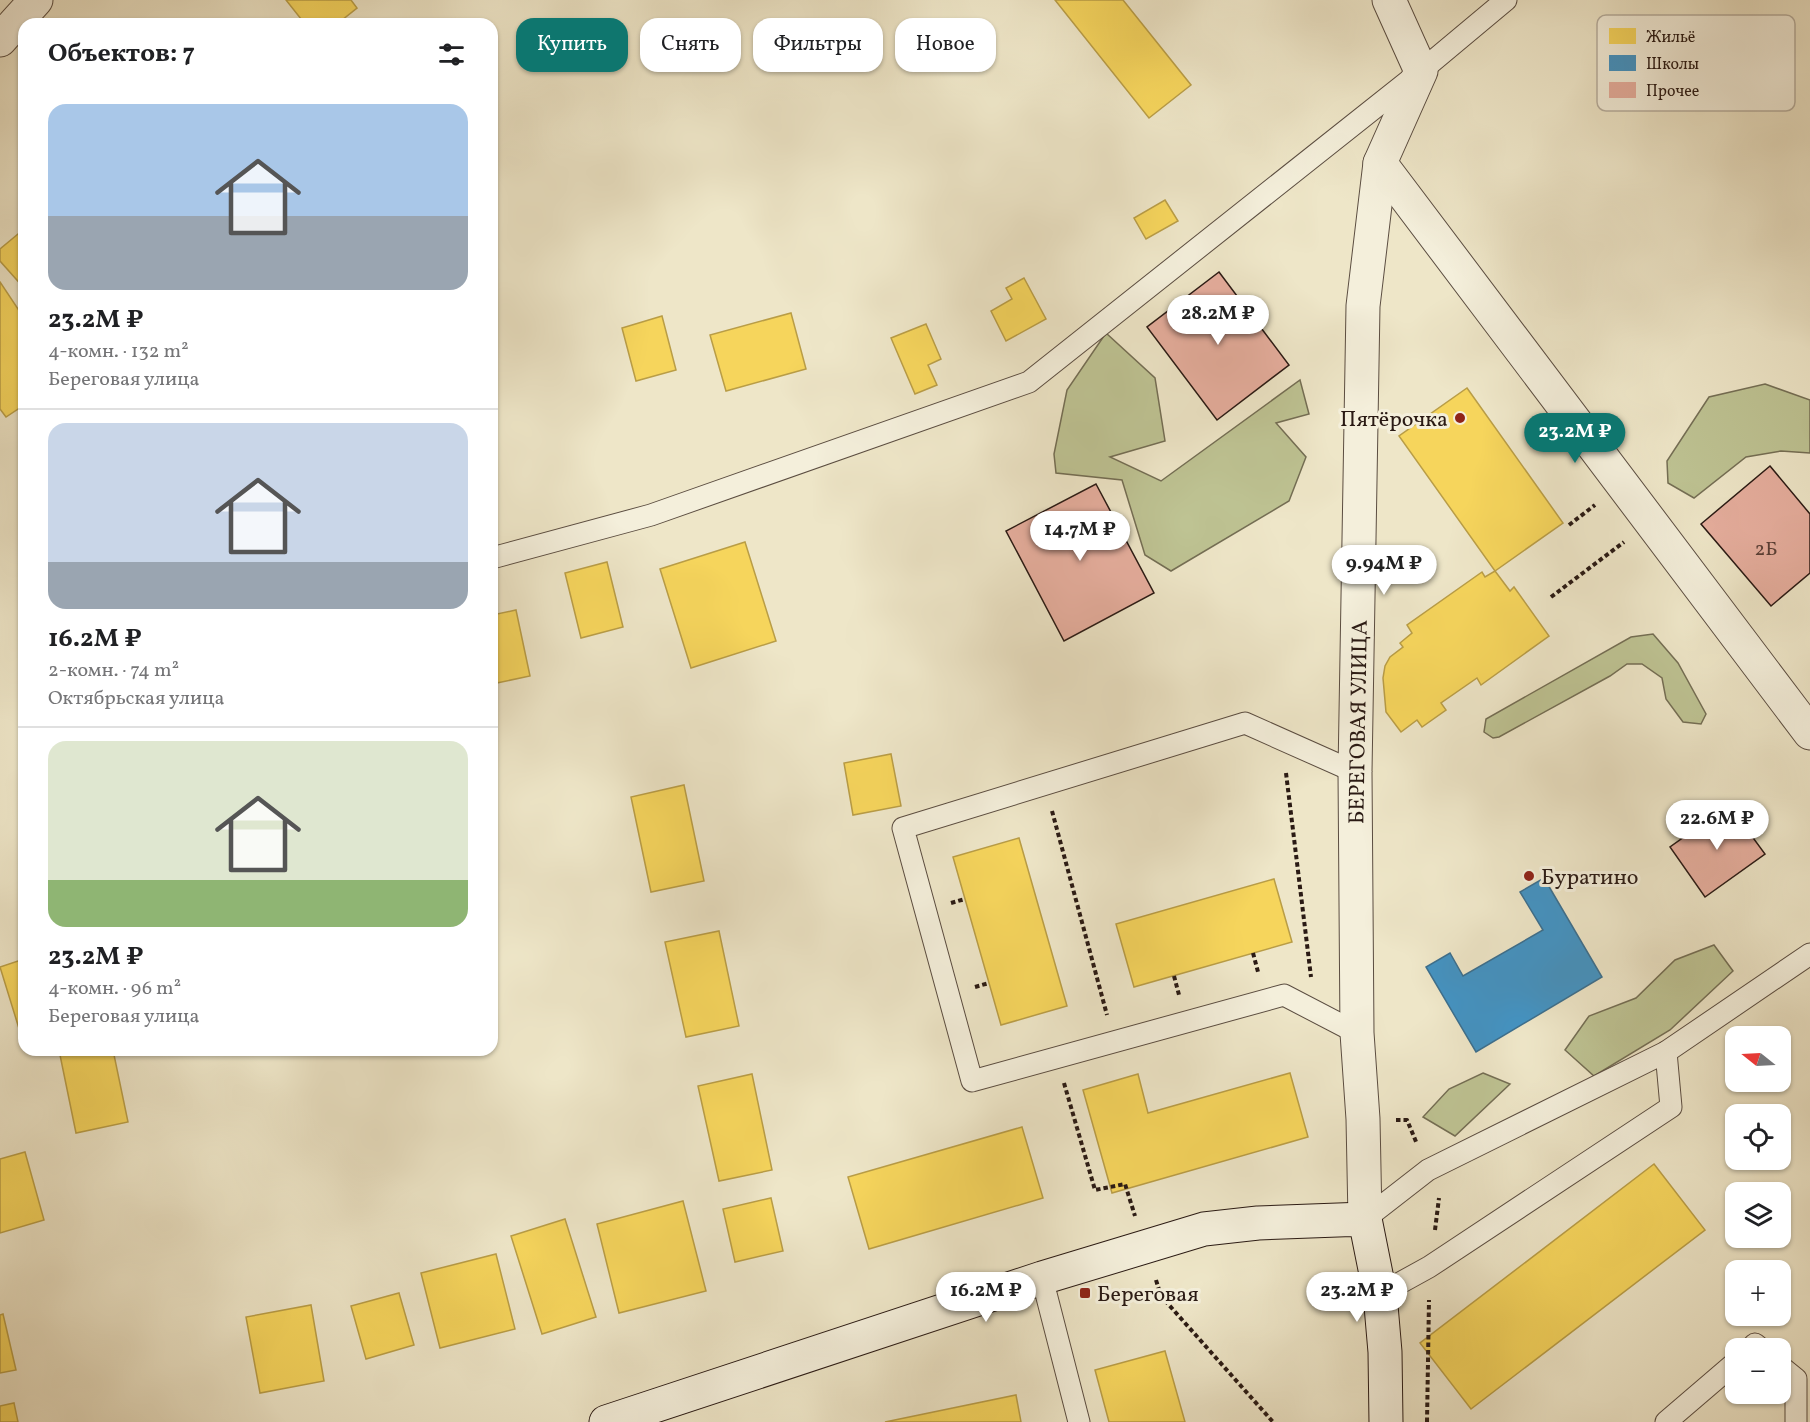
<!DOCTYPE html>
<html lang="ru">
<meta charset="utf-8">
<style>
:root{--surface:#fff;--page:#f6f6f6;--text:#202124;--muted:#757577;--line:#e0e0e0;--accent:#0f766e}
body{margin:0;font-family:Vollkorn,serif;background:var(--page);color:var(--text);height:100vh;display:flex;flex-direction:column;font-size:22px;white-space:nowrap}
*{box-sizing:border-box;margin:0}
p{font-size:20px;color:var(--muted)}
.icon{flex:none;width:33px;height:33px;fill:none;stroke:currentColor;stroke-width:2;stroke-linecap:round;stroke-linejoin:round}
.map{position:relative;flex:1;overflow:hidden}
.side{position:absolute;left:18px;top:18px;width:480px;height:1038px;display:flex;flex-direction:column;background:var(--surface);border-radius:18px;box-shadow:0 2px 4px #0004}
.side>*{flex:none}
.hud{position:absolute;left:516px;top:18px;width:570px;height:54px;display:flex;gap:12px}
.needle{width:39px;rotate:288deg}
.controls{position:absolute;left:1725px;top:1026px;display:grid;gap:12px}
.controls a{display:grid;place-items:center;width:66px;height:66px;border-radius:12px;background:var(--surface);box-shadow:0 2px 4px #0004;font-size:30px}
.price{position:absolute;translate:-50% -51px;padding:0 14px;border-radius:21px;background:#fff;color:#222;font-size:20px;line-height:39px;filter:drop-shadow(0 2px 3px #0008)}
.price::after{content:'';position:absolute;left:50%;top:36px;width:18px;height:14px;margin-left:-9px;background:inherit;clip-path:polygon(0 0,100% 0,50% 100%)}
.price.current{background:var(--accent);color:#fff}
ul{padding:0;list-style:none}
li{display:grid;align-content:center;gap:12px;height:318px;padding:0 30px}
li+li{border-top:2px solid var(--line)}
li span{display:grid;place-items:center;height:186px;border-radius:18px;color:#555}
li>.icon{margin-inline-start:auto}
span .icon{width:108px;height:108px;fill:#fffc;stroke-width:1}
li b{font-size:26px}
h2{display:flex;justify-content:space-between;align-items:center;height:72px;padding:0 30px;font-size:26px}
.chip{padding:0 21px;border-radius:18px;background:var(--surface);box-shadow:0 2px 4px #0004;font-size:21px;line-height:54px}
.chip.current{background:var(--accent);color:#fff}
.map>svg:first-child{display:block}
.green{fill:#bec393;stroke:#746e54;stroke-width:1.5}
.homes{fill:#f6d55c;stroke:#b99d46;stroke-width:1.5}
.schools{fill:#4393c3;stroke:#3c6f8e;stroke-width:1.5}
.building{fill:#e6ae9e;stroke:#2a1a14;stroke-width:1.5}
.lines{fill:none;stroke-linecap:round;stroke-linejoin:round}
.lane-casing{stroke:#5b4d41;stroke-width:23}
.street-casing{stroke:#5b4d41;stroke-width:35}
.secondary-casing{stroke:#2a1a14;stroke-width:35}
.path{stroke:#2a1a14;stroke-width:4;stroke-dasharray:4.5 3;stroke-linecap:butt}
.lane{stroke:#f4efdb;stroke-width:21}
.street{stroke:#f4efdb;stroke-width:33}
.secondary{stroke:#f4efdb;stroke-width:33}
.poi-dot{fill:#8f2418;stroke:#f4efdb;stroke-width:2}
.labels{text-anchor:middle;stroke-width:6;stroke-linejoin:round;paint-order:stroke}
.number-label{font-size:20px;fill:#593f36}
.poi-label{font-size:22px;fill:#2a1a14;stroke:#f4efdb;text-anchor:start}
.street-label{font-size:22px;fill:#2a1a14;stroke:#f4efdb}
.key{fill:#f4efdb;stroke:#b7af9f;stroke-width:1.5}
.key-label{font-size:16px;fill:#2a1a14}
</style>
<div class="map">
<svg width="1810" height="1422" viewBox="0 0 1810 1422">
<rect width="100%" height="100%" fill="#eee6c8"/>
<filter id="stains"><feTurbulence type="fractalNoise" baseFrequency=".00333" numOctaves="4"/><feColorMatrix values="0 0 0 0 .2 0 0 0 0 .09 0 0 0 0 .02 0 0 0 .5 -.17"/></filter>
<radialGradient id="worn" r=".72"><stop offset=".6" stop-color="#630" stop-opacity="0"/><stop offset="1" stop-color="#630" stop-opacity=".3"/></radialGradient>
<g class="green">
<path d="M1106 333 1155 378 1165 441 1110 457 1161 481 1300 380 1309 414 1276 423 1306 457 1289 501 1171 571 1145 555 1122 480 1056 473 1054 454 1067 390Z"/>
<path d="M1765 384 1810 400V453L1781 451 1746 457 1694 498 1668 483 1667 461 1709 397Z"/>
<path d="M1653 634 1678 663 1706 714 1701 724 1683 722 1666 699 1662 678 1642 664H1627L1610 676 1499 737 1493 738 1484 732 1486 719 1631 637Z"/>
<path d="M1714 945 1733 971 1670 1030 1594 1076 1565 1050 1589 1016 1636 998 1675 960Z"/>
<path d="M1483 1073 1510 1084 1455 1136 1423 1117 1449 1089Z"/>
</g>
<g class="homes">
<path d="M286 0H351L357 8 337 24H305Z"/>
<path d="M1055 0H1123L1191 85 1149 118Z"/>
<path d="M1165 200 1178 221 1146 239 1134 218Z"/>
<path d="M24 229V288L0 261V249Z"/>
<path d="M1024 278 1046 319 1006 341 991 311 1012 299 1006 288Z"/>
<path d="M0 282 24 318V405L6 417 0 409Z"/>
<path d="M791 313 806 369 726 391 710 335Z"/>
<path d="M662 316 676 370 636 381 622 328Z"/>
<path d="M926 324 941 359 928 365 937 385 915 394 891 338Z"/>
<path d="M1467 388 1563 523 1495 571 1399 436Z"/>
<path d="M745 542 776 641 691 668 660 569Z"/>
<path d="M607 562 623 627 581 638 565 573Z"/>
<path d="M1495 571 1510 591 1514 587 1549 636 1481 685 1477 678 1441 703 1446 710 1422 727 1417 720 1401 732 1386 712 1383 678 1385 666 1390 657 1403 647 1400 643 1412 633 1407 625 1482 572 1485 577Z"/>
<path d="M516 610 530 676 492 684V615Z"/>
<path d="M891 754 901 806 853 815 844 763Z"/>
<path d="M684 785 704 881 651 892 631 797Z"/>
<path d="M1019 838 1067 1006 1001 1025 953 857Z"/>
<path d="M1274 879 1292 942 1134 987 1116 924Z"/>
<path d="M719 931 739 1026 686 1037 665 942Z"/>
<path d="M24 959V1034L21 1035 0 967Z"/>
<path d="M85 1050H113L128 1122 76 1133 60 1055Z"/>
<path d="M1290 1073 1308 1137 1112 1193 1083 1090 1138 1074 1148 1113Z"/>
<path d="M752 1074 772 1170 719 1181 698 1086Z"/>
<path d="M1022 1127 1043 1198 869 1249 848 1177Z"/>
<path d="M25 1152 44 1220 0 1233V1159Z"/>
<path d="M1654 1164 1705 1230 1471 1409 1420 1343Z"/>
<path d="M771 1198 783 1251 735 1262 723 1209Z"/>
<path d="M683 1201 706 1291 619 1313 597 1224Z"/>
<path d="M565 1219 596 1317 542 1334 511 1236Z"/>
<path d="M496 1254 515 1329 440 1348 421 1273Z"/>
<path d="M399 1293 414 1345 366 1359 351 1306Z"/>
<path d="M311 1305 324 1381 260 1393 246 1317Z"/>
<path d="M3 1314 16 1370 0 1373V1315Z"/>
<path d="M1165 1351 1185 1422H1109L1095 1370Z"/>
<path d="M1016 1395 1021 1422H885Z"/>
<path d="M14 1403 18 1422H0V1406Z"/>
</g>
<path class="schools" d="M1544 878 1602 977 1476 1052 1426 967 1450 953 1463 976 1543 930 1520 892Z"/>
<g class="building">
<path d="M1219 272 1289 365 1217 420 1147 327Z"/>
<path d="M1770 466 1810 514V573L1771 606 1701 524Z"/>
<path d="M1096 484 1154 593 1064 641 1006 531Z"/>
<path d="M1729 805 1765 854 1705 897 1670 847Z"/>
</g>
<g class="lines">
<g class="lane-casing">
<g id="lane">
<path d="M492 558 651 515 1029 382 1421 71 1506 0"/>
<path d="M1355 772 1245 723 903 828 972 1081 1284 995 1357 1033"/>
<path d="M1365 1219 1428 1170 1666 1052 1810 954"/>
<path d="M1042 1278 1079 1422"/>
<path d="M1380 1294 1429 1267 1671 1107 1666 1052"/>
<path d="M1751 1348 1755 1344 1760 1348"/>
<path d="M1780 1366 1796 1379V1422"/>
<path d="M1666 1422 1736 1362"/>
</g>
</g>
<g class="street-casing">
<g id="street">
<path d="M0 40 36 0"/>
<path d="M1380 163 1810 733"/>
<path d="M1365 1219 1363 1119 1357 1033 1355 772 1363 306 1380 163 1421 71 1389 0"/>
</g>
</g>
<g class="secondary-casing">
<path id="secondary" d="M606 1422 1042 1278 1204 1229 1258 1223 1365 1219 1380 1294 1385 1352 1386 1422"/>
</g>
<g class="path">
<path d="M1569 525 1595 505"/>
<path d="M1551 597 1624 542"/>
<path d="M1286 773 1311 977"/>
<path d="M1052 811 1107 1015"/>
<path d="M951 903 965 899"/>
<path d="M1253 953 1258 972"/>
<path d="M1174 976 1179 995"/>
<path d="M975 987 989 983"/>
<path d="M1064 1083 1095 1190 1125 1184 1135 1216"/>
<path d="M1396 1120H1407L1417 1144"/>
<path d="M1435 1230 1439 1198"/>
<path d="M1156 1280 1161 1296 1273 1422"/>
<path d="M1427 1422 1429 1300"/>
</g>
<use href="#lane" class="lane"/>
<use href="#street" class="street"/>
<use href="#secondary" class="secondary"/>
</g>
<g class="poi-dot">
<circle cx="1460" cy="418" r="6"/>
<circle cx="1529" cy="876" r="6"/>
<rect x="1079" y="1287" width="12" height="12" rx="3"/>
</g>
<g class="labels">
<g class="number-label">
<text x="1766" y="555">2Б</text>
</g>
<g class="poi-label">
<text x="1448" y="426" text-anchor="end">Пятёрочка</text>
<text x="1541" y="884">Буратино</text>
<text x="1097" y="1301">Береговая</text>
</g>
<g class="street-label">
<text transform="translate(1357 722) rotate(-89)" y="8">БЕРЕГОВАЯ УЛИЦА</text>
</g>
</g>
<rect x="1597" y="15" width="198" height="96" rx="9" class="key"/>
<rect x="1609" y="28" width="27" height="16" fill="#f6d55c"/>
<rect x="1609" y="55" width="27" height="16" fill="#4393c3"/>
<rect x="1609" y="82" width="27" height="16" fill="#e6ae9e"/>
<g class="key-label">
<text x="1646" y="42">Жильё</text>
<text x="1646" y="69">Школы</text>
<text x="1646" y="96">Прочее</text>
</g>
<rect width="100%" height="100%" filter="url(#stains)"/>
<rect width="100%" height="100%" fill="url(#worn)"/>
</svg>
<div class="controls">
<a><svg class="needle" viewBox="-14 -14 28 28"><path d="M0-13l5 13h-10z" fill="#e53935"/><path d="M0 13l5-13h-10z" fill="#757577"/></svg></a>
<a><svg class="icon" aria-label="locate" viewBox="0 0 24 24"><circle cx="12" cy="12" r="6"/><path d="M12 2v4M12 18v4M2 12h4M18 12h4"/></svg></a>
<a><svg class="icon" aria-label="layers" viewBox="0 0 24 24"><path d="M12 4l9 5-9 5-9-5zM3 14l9 5 9-5"/></svg></a>
<a>+</a>
<a>−</a>
</div>
<b class="price" style="left:1218px;top:346px">28.2M ₽</b>
<b class="price current" style="left:1575px;top:464px">23.2M ₽</b>
<b class="price" style="left:1080px;top:562px">14.7M ₽</b>
<b class="price" style="left:1384px;top:596px">9.94M ₽</b>
<b class="price" style="left:1717px;top:851px">22.6M ₽</b>
<b class="price" style="left:986px;top:1323px">16.2M ₽</b>
<b class="price" style="left:1357px;top:1323px">23.2M ₽</b>
<div class="hud">
<a class="chip current">Купить</a>
<a class="chip">Снять</a>
<a class="chip">Фильтры</a>
<a class="chip">Новое</a>
</div>
<section class="side">
<h2>Объектов: 7<svg class="icon" aria-label="filters" viewBox="0 0 24 24"><path d="M4 7h16M4 17h16"/><circle cx="9" cy="7" r="2"/><circle cx="15" cy="17" r="2"/></svg></h2>
<ul>
<li><span style="background:linear-gradient(#a9c7e8 60%,#9aa5b1 0)"><svg class="icon" aria-label="home" viewBox="0 0 24 24"><path d="M3 11l9-7 9 7M6 9v11h12V9"/></svg></span><div><b>23.2M ₽</b><p>4-комн. · 132 m²</p><p>Береговая улица</p></div></li>
<li><span style="background:linear-gradient(#c9d6e8 75%,#9aa5b1 0)"><svg class="icon" aria-label="home" viewBox="0 0 24 24"><path d="M3 11l9-7 9 7M6 9v11h12V9"/></svg></span><div><b>16.2M ₽</b><p>2-комн. · 74 m²</p><p>Октябрьская улица</p></div></li>
<li><span style="background:linear-gradient(#dfe7d0 75%,#8fb573 0)"><svg class="icon" aria-label="home" viewBox="0 0 24 24"><path d="M3 11l9-7 9 7M6 9v11h12V9"/></svg></span><div><b>23.2M ₽</b><p>4-комн. · 96 m²</p><p>Береговая улица</p></div></li>
</ul>
</section>
</div>
